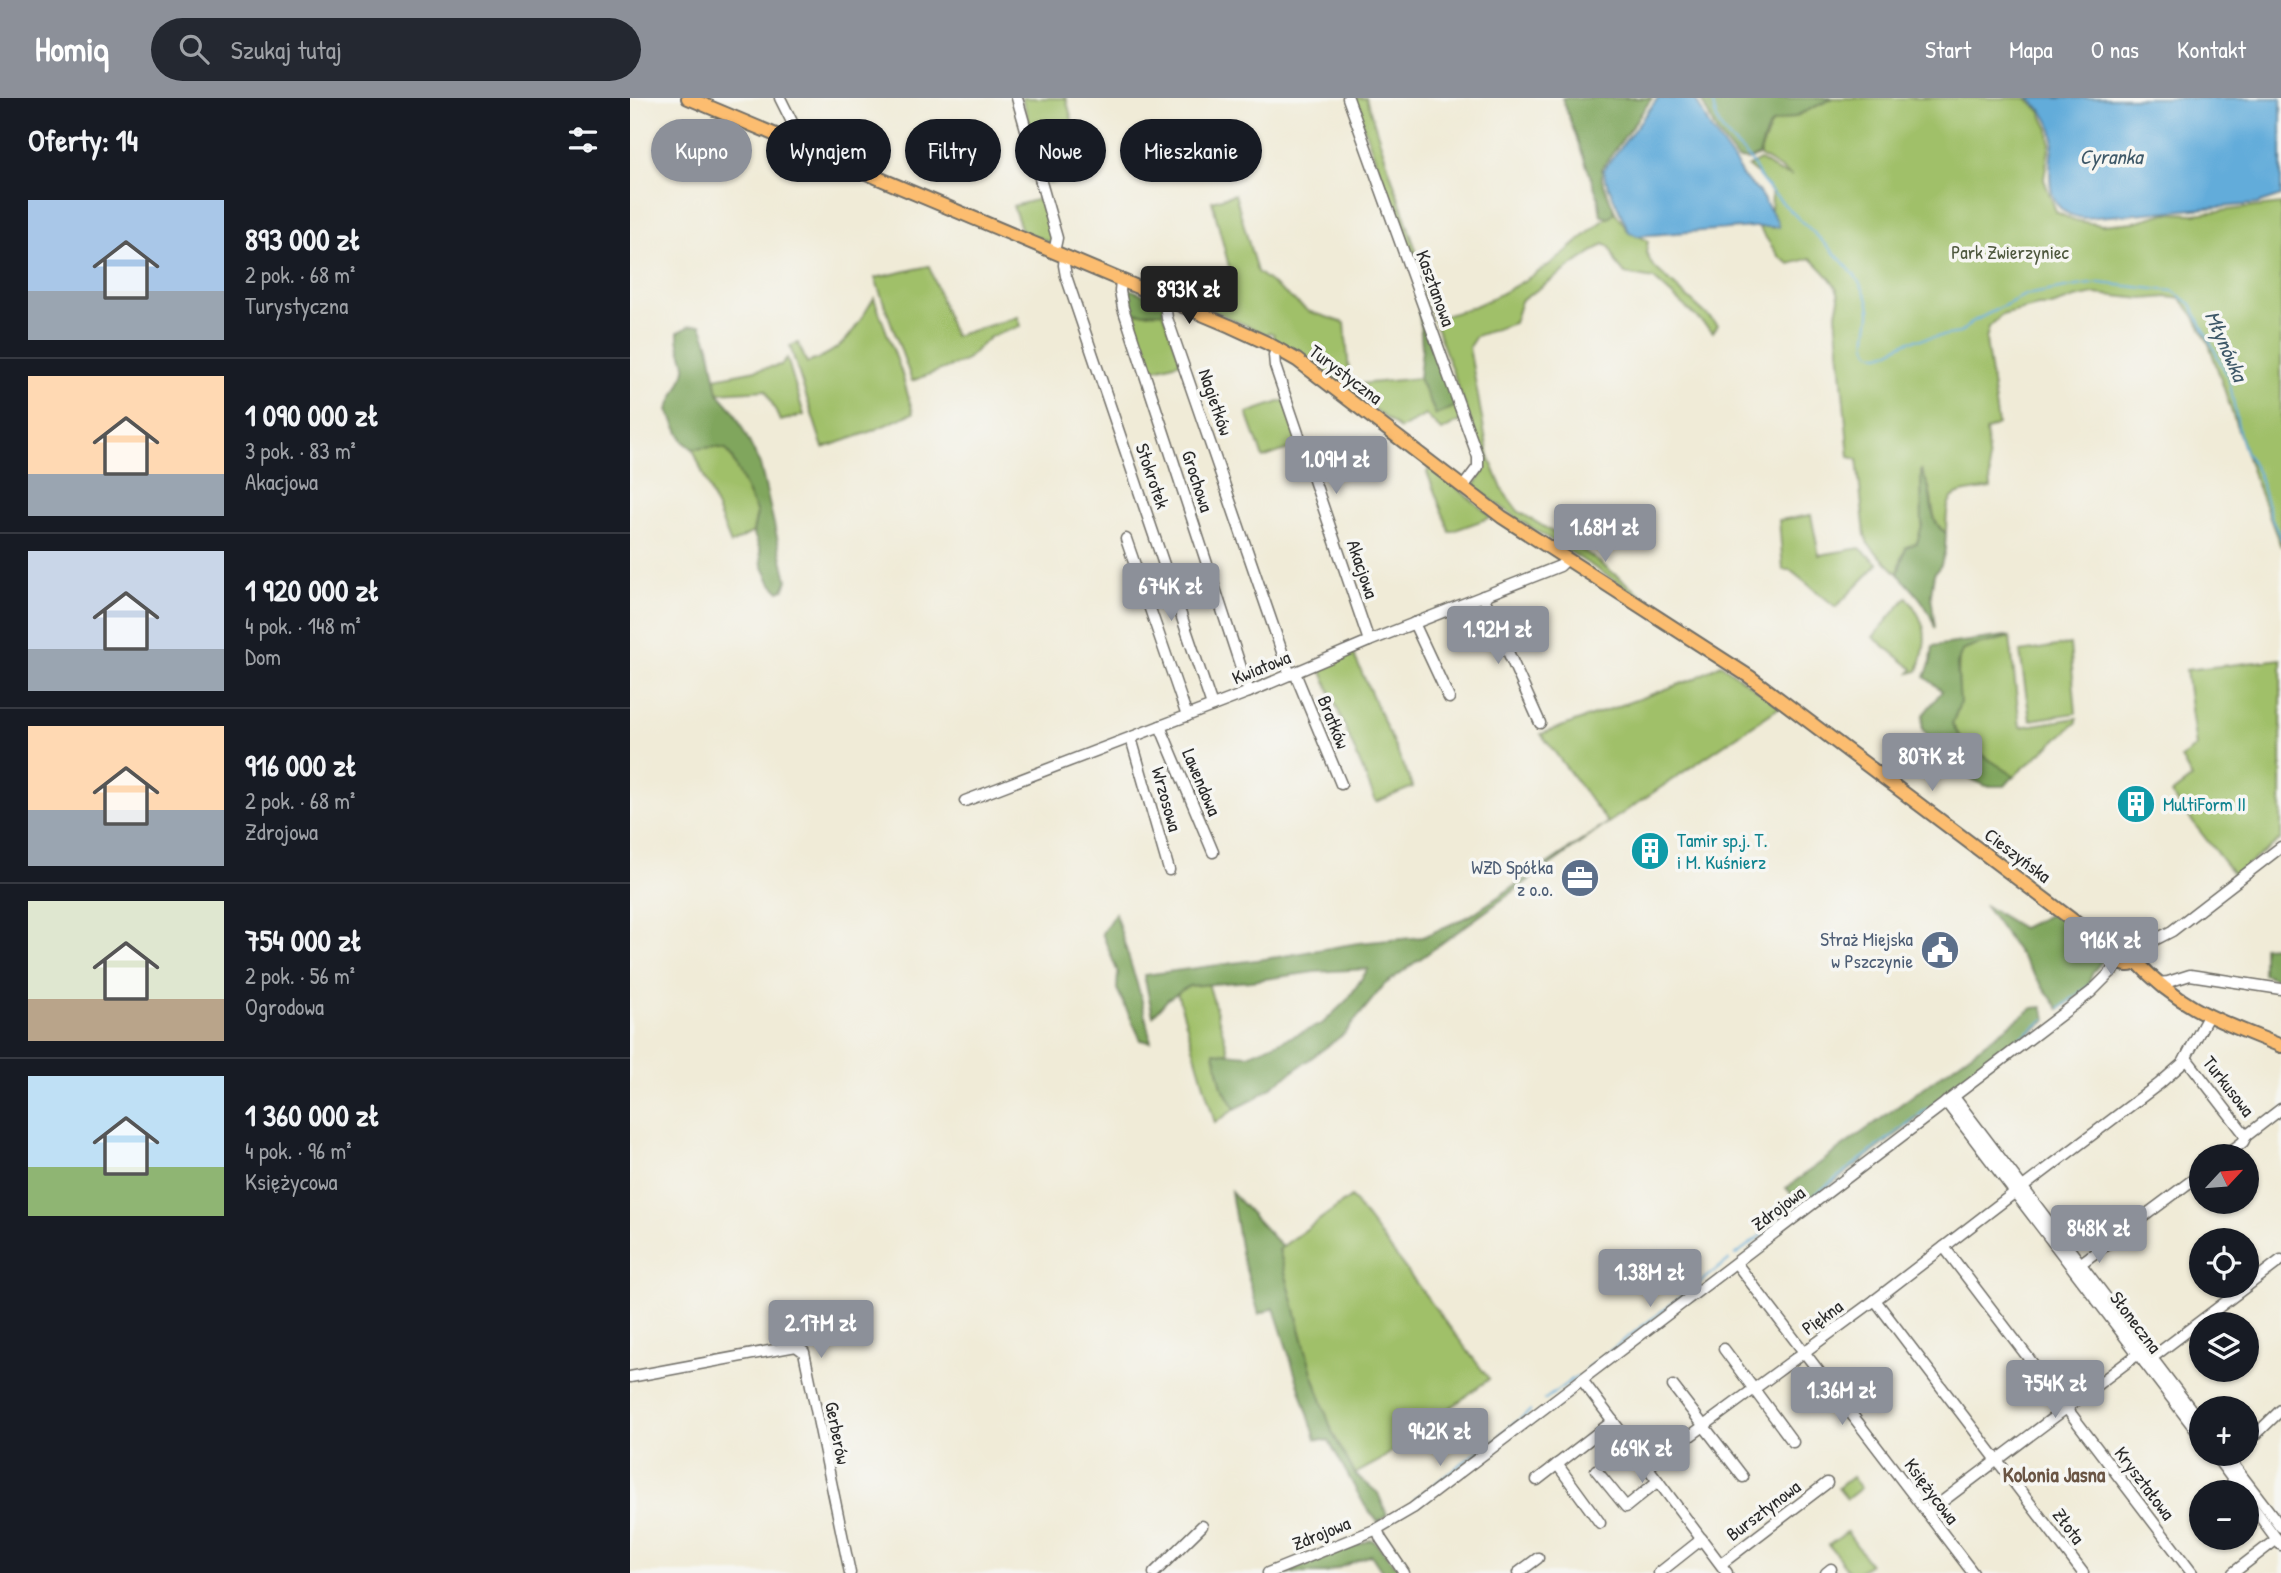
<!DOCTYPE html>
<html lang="pl">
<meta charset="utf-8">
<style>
:root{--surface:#171b24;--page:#242831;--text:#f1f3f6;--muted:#9ea1a6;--line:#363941;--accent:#8c9099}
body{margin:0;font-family:"Patrick Hand",sans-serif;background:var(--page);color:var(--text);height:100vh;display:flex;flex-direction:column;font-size:26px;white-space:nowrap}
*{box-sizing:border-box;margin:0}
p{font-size:23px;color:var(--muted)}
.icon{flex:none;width:38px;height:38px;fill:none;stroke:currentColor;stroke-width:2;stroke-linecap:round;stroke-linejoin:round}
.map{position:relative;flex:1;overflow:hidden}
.drawer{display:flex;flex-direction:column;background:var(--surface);width:630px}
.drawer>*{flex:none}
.hud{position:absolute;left:21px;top:21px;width:665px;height:63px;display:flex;gap:14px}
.needle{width:46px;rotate:64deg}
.tools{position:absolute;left:1559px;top:1046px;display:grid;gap:14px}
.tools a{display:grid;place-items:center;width:70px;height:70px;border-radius:50%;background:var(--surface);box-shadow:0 2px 5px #0004;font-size:35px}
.price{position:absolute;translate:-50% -60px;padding:0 16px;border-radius:7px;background:var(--accent);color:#fff;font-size:23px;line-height:46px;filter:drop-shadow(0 2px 4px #0008)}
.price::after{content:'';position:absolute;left:50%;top:42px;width:21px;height:16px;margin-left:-10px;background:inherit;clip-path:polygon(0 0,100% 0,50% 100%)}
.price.active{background:#222;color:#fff}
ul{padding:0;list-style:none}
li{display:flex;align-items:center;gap:21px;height:175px;padding:0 28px}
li+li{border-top:2px solid var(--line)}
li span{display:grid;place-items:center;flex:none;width:196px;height:140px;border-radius:0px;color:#555}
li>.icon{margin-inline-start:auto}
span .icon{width:84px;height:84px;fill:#fffc;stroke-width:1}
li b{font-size:30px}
h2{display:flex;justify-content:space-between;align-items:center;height:84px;padding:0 28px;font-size:30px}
.chip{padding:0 24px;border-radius:32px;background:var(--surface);box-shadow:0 2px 5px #0004;font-size:24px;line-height:63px}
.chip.active{background:var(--accent);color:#fff}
header{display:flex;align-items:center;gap:42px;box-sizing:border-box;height:98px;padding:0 35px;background:var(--accent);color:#fff}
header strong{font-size:33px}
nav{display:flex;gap:38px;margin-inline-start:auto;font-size:24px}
.search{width:490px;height:63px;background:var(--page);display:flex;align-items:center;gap:18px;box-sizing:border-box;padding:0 24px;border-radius:38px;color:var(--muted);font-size:26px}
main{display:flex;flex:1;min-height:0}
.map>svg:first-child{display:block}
.green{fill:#a0c069;stroke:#66764a;stroke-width:2}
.forest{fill:#80a65d;stroke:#566844;stroke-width:2}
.water{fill:#62acda;stroke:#466c82;stroke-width:2}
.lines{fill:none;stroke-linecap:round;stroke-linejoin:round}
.stream{stroke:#62acda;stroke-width:2}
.minor-casing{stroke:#706e67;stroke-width:13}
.major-casing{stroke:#706e67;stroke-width:16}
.minor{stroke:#fff;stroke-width:10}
.major{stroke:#fcbd6f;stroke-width:12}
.labels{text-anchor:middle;stroke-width:7;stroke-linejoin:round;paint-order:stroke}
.park-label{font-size:19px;fill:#4e583e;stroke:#f6f6f2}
.street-label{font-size:19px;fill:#2b2b2b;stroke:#f6f6f2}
.culture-label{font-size:19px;fill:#0d838f;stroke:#f6f6f2;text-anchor:start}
.service-label{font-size:19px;fill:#4e5e75;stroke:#f6f6f2;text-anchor:end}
.water-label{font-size:21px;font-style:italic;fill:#3e5868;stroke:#f6f6f2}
.neighbourhood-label{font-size:21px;font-weight:bold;fill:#6a5544;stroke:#f6f6f2}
</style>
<header>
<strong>Homiq</strong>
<div class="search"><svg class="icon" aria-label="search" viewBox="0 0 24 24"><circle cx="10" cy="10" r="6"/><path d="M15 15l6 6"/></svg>Szukaj tutaj</div>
<nav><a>Start</a><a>Mapa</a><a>O nas</a><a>Kontakt</a></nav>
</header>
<main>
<section class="drawer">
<h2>Oferty: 14<svg class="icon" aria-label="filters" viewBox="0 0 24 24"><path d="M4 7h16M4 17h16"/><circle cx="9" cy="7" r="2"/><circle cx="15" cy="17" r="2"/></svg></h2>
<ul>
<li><span style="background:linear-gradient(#a9c7e8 65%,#9aa5b1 0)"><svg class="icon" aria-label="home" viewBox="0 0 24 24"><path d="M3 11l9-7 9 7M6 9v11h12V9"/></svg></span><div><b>893 000 zł</b><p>2 pok. · 68 m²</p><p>Turystyczna</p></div></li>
<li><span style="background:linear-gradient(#ffd9b3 70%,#9aa5b1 0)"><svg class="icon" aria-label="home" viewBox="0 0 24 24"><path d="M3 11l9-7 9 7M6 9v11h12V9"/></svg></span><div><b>1 090 000 zł</b><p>3 pok. · 83 m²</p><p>Akacjowa</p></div></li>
<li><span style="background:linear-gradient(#c9d6e8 70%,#9aa5b1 0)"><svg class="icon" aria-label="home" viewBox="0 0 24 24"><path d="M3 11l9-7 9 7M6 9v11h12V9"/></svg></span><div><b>1 920 000 zł</b><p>4 pok. · 148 m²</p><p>Dom</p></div></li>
<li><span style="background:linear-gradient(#ffd9b3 60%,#9aa5b1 0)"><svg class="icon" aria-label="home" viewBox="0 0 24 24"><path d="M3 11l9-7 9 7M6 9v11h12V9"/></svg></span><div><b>916 000 zł</b><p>2 pok. · 68 m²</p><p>Zdrojowa</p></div></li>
<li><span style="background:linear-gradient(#dfe7d0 70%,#b9a48a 0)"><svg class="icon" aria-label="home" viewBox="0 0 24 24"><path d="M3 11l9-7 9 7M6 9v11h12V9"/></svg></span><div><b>754 000 zł</b><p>2 pok. · 56 m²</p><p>Ogrodowa</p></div></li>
<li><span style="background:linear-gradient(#bfe0f5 65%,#8fb573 0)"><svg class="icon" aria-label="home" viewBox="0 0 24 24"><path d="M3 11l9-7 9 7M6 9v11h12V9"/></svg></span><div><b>1 360 000 zł</b><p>4 pok. · 96 m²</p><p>Księżycowa</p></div></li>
</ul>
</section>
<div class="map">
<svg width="1651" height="1475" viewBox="0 0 1651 1475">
<rect width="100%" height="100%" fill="#f6f6f2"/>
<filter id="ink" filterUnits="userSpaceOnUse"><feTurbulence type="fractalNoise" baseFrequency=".0143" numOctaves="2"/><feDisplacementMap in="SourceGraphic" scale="14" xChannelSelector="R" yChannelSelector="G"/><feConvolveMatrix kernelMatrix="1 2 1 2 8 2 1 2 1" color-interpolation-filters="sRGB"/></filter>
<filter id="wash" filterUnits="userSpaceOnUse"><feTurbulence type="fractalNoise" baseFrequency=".00686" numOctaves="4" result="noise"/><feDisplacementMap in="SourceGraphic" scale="28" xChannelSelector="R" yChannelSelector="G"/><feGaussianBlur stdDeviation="1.57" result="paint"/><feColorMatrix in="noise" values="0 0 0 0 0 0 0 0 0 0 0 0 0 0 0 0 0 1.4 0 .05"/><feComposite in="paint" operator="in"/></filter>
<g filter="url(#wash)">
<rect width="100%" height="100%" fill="#f0ebd7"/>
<g class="green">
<path d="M392 0H436L457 76 418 86Z"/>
<path d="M723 0H736L805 211 811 218C846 213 902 180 931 158 949 143 966 127 985 114L999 134 1018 143 1016 154 1022 167 1088 227 1083 234 1024 181 995 176 986 165 980 149 974 146 891 203 884 225 846 238 839 249 859 359 873 393 888 413 957 455 1036 515 888 421 844 389 853 374V357Z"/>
<path d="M1203 0H1396L1410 13 1419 31 1420 45 1414 81 1426 114 1443 122 1472 127 1504 124 1536 115 1564 116 1651 106V449L1622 374 1579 246 1564 217 1551 201 1538 199 1513 201 1465 196 1445 200 1422 208H1408L1372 217 1359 229 1356 242 1368 327 1356 333 1361 390C1319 397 1317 392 1316 435 1300 424 1304 406 1299 389 1297 384 1294 379 1291 374L1292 427 1287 445 1272 458 1268 476 1238 446 1235 437 1227 361 1219 359 1206 217C1206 211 1209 205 1209 199 1208 185 1190 170 1181 160L1160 166 1149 159 1128 128 1145 130 1146 121 1141 113 1142 95 1128 77 1118 69 1130 62 1149 74 1162 78 1129 57 1142 25 1164 19Z"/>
<path d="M605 96 627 174 678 213 715 225 720 287 789 280 806 317 826 308 831 322 812 333 796 317 770 331 679 262 643 240 644 236 639 234 638 237 557 201 604 188 582 103Z"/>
<path d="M413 100 424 146 392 133 383 108Z"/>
<path d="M299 168 324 238 388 219 391 228 360 239 335 263 282 283 245 180Z"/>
<path d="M244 200 271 273 283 315 237 335 193 350 160 248 168 245 177 265C217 251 223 234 244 200Z"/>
<path d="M533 214 551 264 519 273 501 215Z"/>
<path d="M157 260 174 317 150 323 136 292 88 295 85 280 151 267Z"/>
<path d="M655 302 670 347 633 360 617 315Z"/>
<path d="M84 349 96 351 101 358 127 415 123 434 101 446 63 351Z"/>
<path d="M801 368 862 419 820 434 797 374Z"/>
<path d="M1181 417 1189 457 1230 450 1248 466 1206 509 1160 472H1153L1149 422Z"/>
<path d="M1277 499C1298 527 1299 541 1288 573L1280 575 1283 571 1243 539Z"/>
<path d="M1380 539 1390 629 1447 620V624L1384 678C1362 662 1334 650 1322 626 1336 599 1323 578 1331 553L1344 548Z"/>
<path d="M1440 546 1446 615 1400 622 1390 554Z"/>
<path d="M723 555 783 689 746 704 690 569Z"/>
<path d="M1651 561V741L1604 777 1541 696 1562 680 1551 660 1566 649 1556 572Z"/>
<path d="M1091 566 1150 609 978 725 911 636 1064 581Z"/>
<path d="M578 885 599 955H584L592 989 605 1011 585 1025 547 894 559 888Z"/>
<path d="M721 1099 859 1281 749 1363 725 1376 703 1336 682 1275 649 1151Z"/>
<path d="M1222 1379 1231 1390 1217 1401 1208 1390Z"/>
<path d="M1217 1434 1240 1466 1227 1475H1220L1199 1447Z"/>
</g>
<g class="forest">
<path d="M932 0H1022L972 70V82L985 114 979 120 971 118 968 99Z"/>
<path d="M1070 0H1203L1164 19 1142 25 1136 35 1129 57 1119 62 1107 61 1087 35Z"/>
<path d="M492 188 535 205 533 214 501 215Z"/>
<path d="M789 211 826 308 806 317 789 280 792 250Z"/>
<path d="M71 227 79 248 88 295 104 313 130 366 157 482 154 491 149 493 140 484 132 467 130 452 123 434 127 415 101 358 96 351 84 349 63 351 53 343 38 312C42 299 56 280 55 268 53 255 47 249 48 234L60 228Z"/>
<path d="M1291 371C1293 377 1296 382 1298 388 1303 405 1299 424 1316 435L1315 452 1311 467 1304 476 1301 496 1305 530C1297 505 1285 494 1268 476L1276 449 1287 445 1292 427Z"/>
<path d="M1375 538 1380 539 1344 548 1332 553 1327 566 1330 605 1322 626C1334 650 1362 662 1384 678L1375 688H1356L1329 675 1292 631 1293 617 1312 593 1295 579 1301 563 1303 548Z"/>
<path d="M978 725 754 887 714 936 625 1001 605 1011 592 989 584 954 618 957 692 926 718 901 738 871 684 874 621 883 559 888 538 901 523 918 514 877 648 859 728 845 793 839 841 817Z"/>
<path d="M1354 807 1392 830 1423 815 1471 849 1473 861 1462 876 1456 892 1429 911Z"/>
<path d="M485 815 511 899 521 944 511 942 487 891 488 875 472 835Z"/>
<path d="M1646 848 1651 862V889L1647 888 1648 881 1633 876V849Z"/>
<path d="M1412 909 1417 922 1175 1106 1165 1100 1156 1090 1403 910Z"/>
<path d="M601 1094 652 1149 649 1152 682 1275 703 1336 725 1376 748 1395 757 1417 748 1424 735 1408 699 1343 686 1341 644 1210 629 1216 611 1155Z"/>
<path d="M740 1442H743L773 1475H753L741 1457 696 1475H656Z"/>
</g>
<g class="water">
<path d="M1028 0H1065L1081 31 1107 67 1112 78 1128 93 1146 121 1149 129H1124L1007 138 999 134 975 81 974 71Z"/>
<path d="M1399 0H1651V98L1627 106 1455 120C1419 117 1418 88 1421 58 1422 50 1424 43 1423 36 1420 20 1410 10 1399 0Z"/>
</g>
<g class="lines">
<g class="stream">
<path d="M1081 0C1084 7 1084 14 1087 21 1091 36 1107 47 1117 58 1125 66 1127 77 1134 85 1162 118 1198 144 1225 178 1232 188 1239 199 1240 212 1242 223 1226 258 1250 257 1260 256 1269 246 1279 243L1330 235 1342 224 1395 197 1453 187 1469 185 1543 193 1561 206 1599 281 1610 338 1615 353 1628 375 1642 421 1651 441"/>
<path d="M1430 910 1465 883"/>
<path d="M1343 976 1415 921"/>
<path d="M1303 1007 1329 987"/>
<path d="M1175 1104 1298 1010"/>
<path d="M1105 1157 1158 1117"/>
<path d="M955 1272 1099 1162"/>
<path d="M914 1302 947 1278"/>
<path d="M871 1336 900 1313"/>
<path d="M785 1401 864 1341"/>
</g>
</g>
</g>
<g filter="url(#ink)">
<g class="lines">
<g class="minor-casing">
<g id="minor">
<path d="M150 0 165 30 163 44"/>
<path d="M387 0 427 140 424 154"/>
<path d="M718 0 848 359V369L833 389"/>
<path d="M435 159 434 167 436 178 582 608"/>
<path d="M491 182 490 193 493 210 619 594"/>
<path d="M538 202 536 213 537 220 660 577"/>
<path d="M648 250 644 257 645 268 739 543"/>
<path d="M496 441 557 618"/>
<path d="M853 498 910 625"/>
<path d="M784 525 819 600"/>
<path d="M665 575 711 686"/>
<path d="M530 628 583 754"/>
<path d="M501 640 539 772"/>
<path d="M335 703 619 594 739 543 930 468 937 461"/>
<path d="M1509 850 1542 833 1651 749"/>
<path d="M1528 885 1538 884 1560 877 1651 891"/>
<path d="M1556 960 1616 1038"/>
<path d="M1324 999 1572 1326"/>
<path d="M1316 1004 1572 1340"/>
<path d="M1593 1059 1613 1044 1616 1038 1651 1011"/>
<path d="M1393 1089 1529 986 1553 965 1578 918"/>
<path d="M1314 1149 1562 1475"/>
<path d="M1106 1165 1343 1475"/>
<path d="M1450 1166 1572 1075"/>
<path d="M1617 1188 1651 1162"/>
<path d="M1245 1202 1453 1475"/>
<path d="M1094 1251 1163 1344"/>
<path d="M1515 1265 1617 1188"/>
<path d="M0 1279 166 1248 174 1254 220 1475"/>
<path d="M952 1282 1097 1475"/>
<path d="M1043 1288 1113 1379"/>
<path d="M1617 1345 1651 1312"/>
<path d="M1584 1356 1613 1395"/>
<path d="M1595 1356 1651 1429"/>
<path d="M927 1366 970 1425"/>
<path d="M1018 1369 1245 1202 1384 1095"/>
<path d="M966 1372 996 1409 1028 1383"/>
<path d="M907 1382 983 1323"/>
<path d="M1617 1401 1651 1447"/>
<path d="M1297 1415 1512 1253"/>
<path d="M747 1431 751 1441 774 1475"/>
<path d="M1091 1466 1197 1385"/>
<path d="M524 1475 572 1428"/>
<path d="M638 1475 747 1431 783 1410 1461 894 1490 865"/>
<path d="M888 1475 908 1460"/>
<path d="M1029 1475 1072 1441"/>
<path d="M1196 1475 1201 1471"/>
<path d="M1603 1475 1647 1441"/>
</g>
</g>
<g class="major-casing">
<g id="major">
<path d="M58 0 600 228 637 245 667 262 872 419 1120 579 1457 833 1487 850"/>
<circle cx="1498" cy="855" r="12"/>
<path d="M1507 864C1551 912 1593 924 1651 948"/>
</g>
</g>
<use href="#minor" class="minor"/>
<use href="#major" class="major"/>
</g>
</g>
<defs>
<g id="building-disc" transform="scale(2.0125)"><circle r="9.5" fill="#0f9aa8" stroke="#f6f6f2"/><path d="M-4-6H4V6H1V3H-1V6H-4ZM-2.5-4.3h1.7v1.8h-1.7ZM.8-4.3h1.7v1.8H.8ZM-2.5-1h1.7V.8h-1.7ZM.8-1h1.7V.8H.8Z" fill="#fff"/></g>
<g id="office-disc" transform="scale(2.0125)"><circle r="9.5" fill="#5c6f8a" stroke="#f6f6f2"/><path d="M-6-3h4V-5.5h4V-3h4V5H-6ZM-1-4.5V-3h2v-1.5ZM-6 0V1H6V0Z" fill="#fff"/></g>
<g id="civic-disc" transform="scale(2.0125)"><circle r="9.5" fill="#5c6f8a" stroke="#f6f6f2"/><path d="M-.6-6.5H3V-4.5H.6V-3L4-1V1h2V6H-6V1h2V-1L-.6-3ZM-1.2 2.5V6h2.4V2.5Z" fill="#fff"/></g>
</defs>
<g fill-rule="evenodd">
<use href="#building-disc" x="1506" y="706"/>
<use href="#building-disc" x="1020" y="753"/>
<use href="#office-disc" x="950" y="780"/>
<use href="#civic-disc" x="1310" y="852"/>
</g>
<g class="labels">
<g class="park-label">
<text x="1380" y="161">Park Zwierzyniec</text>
</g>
<g class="street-label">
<text transform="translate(806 190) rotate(70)" y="7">Kasztanowa</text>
<text transform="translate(716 276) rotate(37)" y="7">Turystyczna</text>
<text transform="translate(586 304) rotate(71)" y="7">Nagietków</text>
<text transform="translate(523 378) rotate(71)" y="7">Stokrotek</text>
<text transform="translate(568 383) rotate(72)" y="7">Grochowa</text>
<text transform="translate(733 471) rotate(71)" y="7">Akacjowa</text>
<text transform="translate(631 569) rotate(-22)" y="7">Kwiatowa</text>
<text transform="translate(704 624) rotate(68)" y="7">Bratków</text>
<text transform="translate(572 684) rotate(67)" y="7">Lawendowa</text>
<text transform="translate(537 701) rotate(74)" y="7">Wrzosowa</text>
<text transform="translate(1388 757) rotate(37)" y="7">Cieszyńska</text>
<text transform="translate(1599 988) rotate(52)" y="7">Turkusowa</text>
<text transform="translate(1148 1110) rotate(-37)" y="7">Zdrojowa</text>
<text transform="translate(1192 1219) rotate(-36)" y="7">Piękna</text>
<text transform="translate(1506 1224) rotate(53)" y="7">Słoneczna</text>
<text transform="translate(208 1335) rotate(79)" y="7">Gerberów</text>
<text transform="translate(1515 1385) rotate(53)" y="7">Kryształowa</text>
<text transform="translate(1302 1393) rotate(53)" y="7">Księżycowa</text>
<text transform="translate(1133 1412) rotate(-37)" y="7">Bursztynowa</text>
<text transform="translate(1439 1428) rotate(53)" y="7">Złota</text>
<text transform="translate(691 1435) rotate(-22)" y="7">Zdrojowa</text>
</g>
<g class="culture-label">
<text x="1533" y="713">MultiForm II</text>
<text x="1047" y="749">Tamir sp.j. T.<tspan x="1047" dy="22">i M. Kuśnierz</tspan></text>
</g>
<g class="service-label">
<text x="923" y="776">WZD Spółka<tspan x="923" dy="22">z o.o.</tspan></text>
<text x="1283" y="848">Straż Miejska<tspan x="1283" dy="22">w Pszczynie</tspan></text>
</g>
<g class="water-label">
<text x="1481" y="66">Cyranka</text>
<text transform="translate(1596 248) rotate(66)" y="7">Młynówka</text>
</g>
<g class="neighbourhood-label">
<text x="1424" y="1384">Kolonia Jasna</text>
</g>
</g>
</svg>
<div class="tools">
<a><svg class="needle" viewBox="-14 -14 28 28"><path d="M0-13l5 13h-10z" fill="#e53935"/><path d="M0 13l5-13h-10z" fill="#9ea1a6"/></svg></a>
<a><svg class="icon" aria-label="locate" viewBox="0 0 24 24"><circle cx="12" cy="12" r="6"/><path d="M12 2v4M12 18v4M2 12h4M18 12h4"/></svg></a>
<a><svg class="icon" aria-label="layers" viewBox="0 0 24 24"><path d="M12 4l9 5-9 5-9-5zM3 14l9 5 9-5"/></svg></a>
<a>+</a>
<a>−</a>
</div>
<b class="price active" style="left:559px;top:228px">893K zł</b>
<b class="price" style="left:706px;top:398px">1.09M zł</b>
<b class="price" style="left:975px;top:466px">1.68M zł</b>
<b class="price" style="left:541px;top:525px">674K zł</b>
<b class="price" style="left:868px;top:568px">1.92M zł</b>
<b class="price" style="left:1302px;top:695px">807K zł</b>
<b class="price" style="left:1481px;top:879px">916K zł</b>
<b class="price" style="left:1469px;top:1167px">848K zł</b>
<b class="price" style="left:1020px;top:1211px">1.38M zł</b>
<b class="price" style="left:191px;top:1262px">2.17M zł</b>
<b class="price" style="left:1425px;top:1322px">754K zł</b>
<b class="price" style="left:1212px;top:1329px">1.36M zł</b>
<b class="price" style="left:810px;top:1370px">942K zł</b>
<b class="price" style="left:1012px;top:1387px">669K zł</b>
<div class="hud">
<a class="chip active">Kupno</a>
<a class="chip">Wynajem</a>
<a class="chip">Filtry</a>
<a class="chip">Nowe</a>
<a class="chip">Mieszkanie</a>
</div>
</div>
</main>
